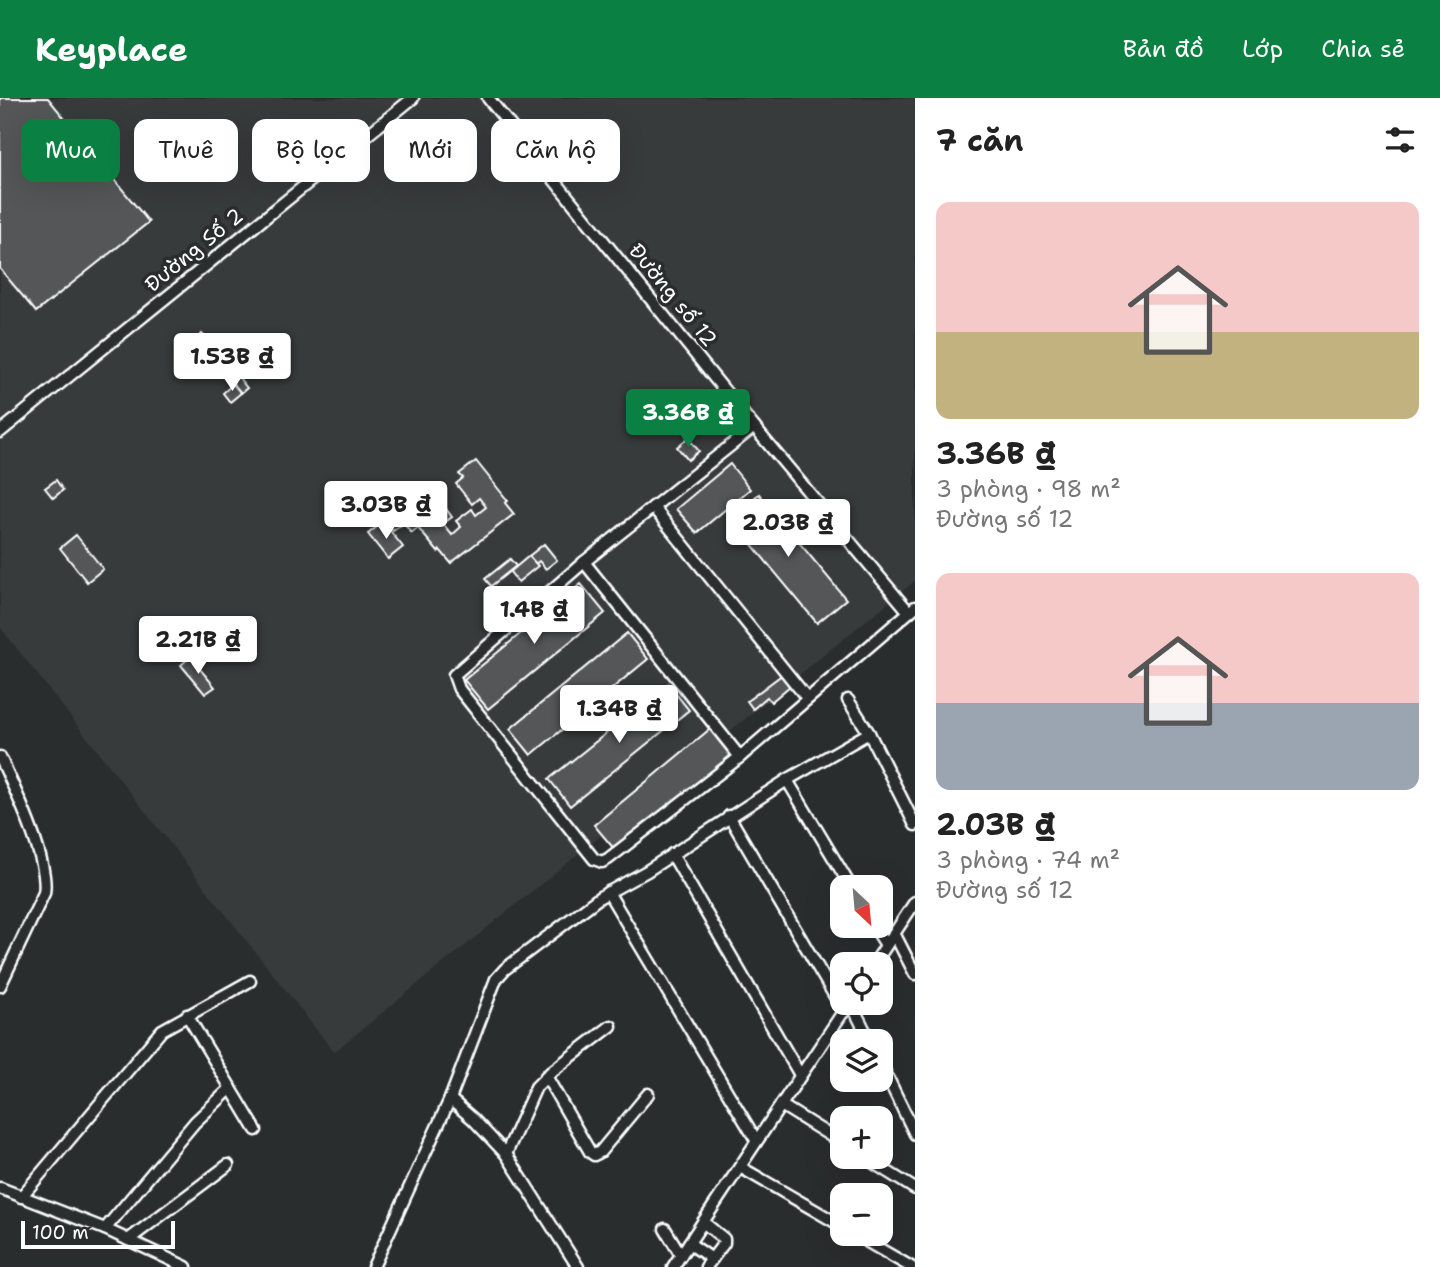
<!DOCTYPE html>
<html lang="vi">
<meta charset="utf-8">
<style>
:root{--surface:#fff;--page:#f6f6f6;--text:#222;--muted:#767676;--accent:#0b8043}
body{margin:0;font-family:"Shantell Sans",sans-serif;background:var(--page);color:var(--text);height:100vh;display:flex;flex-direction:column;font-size:26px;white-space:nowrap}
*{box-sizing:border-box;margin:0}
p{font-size:23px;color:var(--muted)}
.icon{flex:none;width:38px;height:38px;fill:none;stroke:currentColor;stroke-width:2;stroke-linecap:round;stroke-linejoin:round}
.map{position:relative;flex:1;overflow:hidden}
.sheet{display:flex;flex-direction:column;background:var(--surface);width:525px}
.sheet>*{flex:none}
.guide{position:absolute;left:21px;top:21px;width:665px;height:63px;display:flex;gap:14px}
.needle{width:46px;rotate:154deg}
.controls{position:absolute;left:830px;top:777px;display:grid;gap:14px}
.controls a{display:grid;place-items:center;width:63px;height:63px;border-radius:14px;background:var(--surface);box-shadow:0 7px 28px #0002;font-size:35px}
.scale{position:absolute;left:21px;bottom:18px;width:154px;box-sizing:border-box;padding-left:7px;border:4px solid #fff;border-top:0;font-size:19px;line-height:24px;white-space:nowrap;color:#fff;-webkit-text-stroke:5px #2a2d2e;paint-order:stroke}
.price{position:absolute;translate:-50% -60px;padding:0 16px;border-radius:7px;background:#fff;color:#222;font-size:23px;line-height:46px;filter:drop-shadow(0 2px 4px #0008)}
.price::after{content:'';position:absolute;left:50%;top:42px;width:21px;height:16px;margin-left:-10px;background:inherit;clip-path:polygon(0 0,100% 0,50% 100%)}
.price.on{background:var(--accent);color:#fff}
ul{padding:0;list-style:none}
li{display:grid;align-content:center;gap:14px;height:371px;padding:0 21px}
li span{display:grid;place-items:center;height:217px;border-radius:14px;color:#555}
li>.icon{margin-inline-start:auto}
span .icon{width:126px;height:126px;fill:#fffc;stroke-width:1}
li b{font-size:30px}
h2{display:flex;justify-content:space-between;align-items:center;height:84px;padding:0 21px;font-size:30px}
.pill{padding:0 24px;border-radius:14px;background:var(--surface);box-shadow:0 7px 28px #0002;font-size:24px;line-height:63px}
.pill.on{background:var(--accent);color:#fff}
header{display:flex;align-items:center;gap:42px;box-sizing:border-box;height:98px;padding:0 35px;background:var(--accent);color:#fff}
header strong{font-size:33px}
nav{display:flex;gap:38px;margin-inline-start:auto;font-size:24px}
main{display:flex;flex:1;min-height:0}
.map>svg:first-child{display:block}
.built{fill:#373a3b}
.building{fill:#555758;stroke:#fff;stroke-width:2}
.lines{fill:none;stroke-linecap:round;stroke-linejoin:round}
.street-casing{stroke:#fff;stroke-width:15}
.street{stroke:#2a2d2e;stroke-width:10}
.labels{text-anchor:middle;stroke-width:7;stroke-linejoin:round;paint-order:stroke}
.street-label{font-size:21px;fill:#fff;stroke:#2a2d2e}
</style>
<header>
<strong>Keyplace</strong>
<nav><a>Bản đồ</a><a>Lớp</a><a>Chia sẻ</a></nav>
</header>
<main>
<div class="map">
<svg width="915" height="1169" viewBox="0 0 915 1169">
<rect width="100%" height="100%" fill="#2a2d2e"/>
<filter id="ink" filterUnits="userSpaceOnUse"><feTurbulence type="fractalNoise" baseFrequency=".0143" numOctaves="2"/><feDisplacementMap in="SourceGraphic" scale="14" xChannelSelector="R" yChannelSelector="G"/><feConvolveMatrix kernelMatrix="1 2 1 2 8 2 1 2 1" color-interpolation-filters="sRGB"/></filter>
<g filter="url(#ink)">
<path class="built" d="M0 0H915V483L334 954 0 529Z"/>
<g class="building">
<path d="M0 0H48L149 124 36 214 0 171Z"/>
<path d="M202 236 213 248 205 255 195 243Z"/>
<path d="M222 260 231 270 223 276 215 266Z"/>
<path d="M232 271 247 290 241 295 225 276Z"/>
<path d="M233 286 241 295 230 304 223 295Z"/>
<path d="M688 340 699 353 688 362 677 349Z"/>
<path d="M476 363 508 403 505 405 514 416 451 465 440 452 438 454 418 430 412 435 401 423 426 404 429 407 438 400 452 419 443 426 452 437 461 429 456 423 472 411 476 417 486 409 479 400 472 406 456 386 463 380 459 376Z"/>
<path d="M730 366 750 391 697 435 676 411Z"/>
<path d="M56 382 63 392 53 400 45 390Z"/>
<path d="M759 396 846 501 817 525 730 420Z"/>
<path d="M391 415 401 427 393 433 383 421Z"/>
<path d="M383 424 403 449 388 461 368 436Z"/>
<path d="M76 437 103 471 87 484 60 450Z"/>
<path d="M544 446 557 462 546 471 539 463 535 466 529 458Z"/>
<path d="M529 458 538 468 518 484 510 474Z"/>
<path d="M510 461 516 468 491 488 485 481Z"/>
<path d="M581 486 605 515 488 611 464 582Z"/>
<path d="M627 535 648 561 531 657 510 631Z"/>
<path d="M190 559 215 589 205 596 181 567Z"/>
<path d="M783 576 791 587 771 604 767 599 753 611 747 603Z"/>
<path d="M668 586 689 612 570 708 549 681Z"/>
<path d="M710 631 731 657 615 752 594 727Z"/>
</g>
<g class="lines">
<g class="street-casing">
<g id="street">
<path d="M488 0 754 329 909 514"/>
<path d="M754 329 584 464 454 577 459 591 594 761 602 764 608 761 740 659 915 509"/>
<path d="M0 334 413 0"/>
<path d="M653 409 807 600"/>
<path d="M584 464 740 659"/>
<path d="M848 602 869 635 915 727"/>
<path d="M0 659C14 689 50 764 44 795L0 888"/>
<path d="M787 682 851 789"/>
<path d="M729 718 844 914"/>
<path d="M672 756 800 977"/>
<path d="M608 794 756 1042"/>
<path d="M874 828 886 847"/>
<path d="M894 835 915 876"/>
<path d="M874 866 915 804"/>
<path d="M851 905 870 943"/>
<path d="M187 917 256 1032"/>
<path d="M880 964 915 1036"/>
<path d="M546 978 590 1054 594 1057 600 1054 648 996"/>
<path d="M450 1001 473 1021 506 1056 578 1169"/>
<path d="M781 1007 842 1045"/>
<path d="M506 1056 536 989 551 974 611 928"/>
<path d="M864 1059 915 1091"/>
<path d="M740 1069 842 1128"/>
<path d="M0 1090 105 1131 186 1169"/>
<path d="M21 1099 162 932 250 883"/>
<path d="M703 1124 724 1141V1145L706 1169"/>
<path d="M105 1131 195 1024 231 990"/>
<path d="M665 1131 681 1157"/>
<path d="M854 1136 911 1169"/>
<path d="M128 1142 228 1067"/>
<path d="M689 1145 712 1161"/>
<path d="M373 1169 450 1001 496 881 505 871 600 799 647 773 787 682 869 635"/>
<path d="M673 1169 849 905"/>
</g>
</g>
<use href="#street" class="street"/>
</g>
</g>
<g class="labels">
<g class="street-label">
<text transform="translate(194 152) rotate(-39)" y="7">Đường Số 2</text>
<text transform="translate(673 197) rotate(51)" y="7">Đường số 12</text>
</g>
</g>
</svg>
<div class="controls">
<a><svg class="needle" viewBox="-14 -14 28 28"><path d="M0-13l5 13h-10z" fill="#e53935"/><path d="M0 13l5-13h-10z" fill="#767676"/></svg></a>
<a><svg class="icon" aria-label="locate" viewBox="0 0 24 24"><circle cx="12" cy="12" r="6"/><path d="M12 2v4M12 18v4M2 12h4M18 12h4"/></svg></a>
<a><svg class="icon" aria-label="layers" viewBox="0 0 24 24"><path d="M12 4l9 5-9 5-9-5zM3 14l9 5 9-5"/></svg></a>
<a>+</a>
<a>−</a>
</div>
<div class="scale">100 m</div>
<b class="price" style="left:232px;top:295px">1.53B ₫</b>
<b class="price on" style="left:688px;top:351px">3.36B ₫</b>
<b class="price" style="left:386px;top:443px">3.03B ₫</b>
<b class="price" style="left:788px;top:461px">2.03B ₫</b>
<b class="price" style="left:534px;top:548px">1.4B ₫</b>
<b class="price" style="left:198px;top:578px">2.21B ₫</b>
<b class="price" style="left:619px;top:647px">1.34B ₫</b>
<div class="guide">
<a class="pill on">Mua</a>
<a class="pill">Thuê</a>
<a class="pill">Bộ lọc</a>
<a class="pill">Mới</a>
<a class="pill">Căn hộ</a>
</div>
</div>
<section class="sheet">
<h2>7 căn<svg class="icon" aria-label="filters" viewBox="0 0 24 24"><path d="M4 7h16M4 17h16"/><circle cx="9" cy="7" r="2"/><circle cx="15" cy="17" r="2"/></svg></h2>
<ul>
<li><span style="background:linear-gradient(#f6c9c9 60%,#c2b280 0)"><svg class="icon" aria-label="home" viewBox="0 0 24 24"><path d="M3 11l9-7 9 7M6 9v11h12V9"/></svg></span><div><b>3.36B ₫</b><p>3 phòng · 98 m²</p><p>Đường số 12</p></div></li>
<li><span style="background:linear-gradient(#f6c9c9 60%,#9aa5b1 0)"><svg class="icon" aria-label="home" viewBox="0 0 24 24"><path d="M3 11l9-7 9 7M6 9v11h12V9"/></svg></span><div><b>2.03B ₫</b><p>3 phòng · 74 m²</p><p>Đường số 12</p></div></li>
</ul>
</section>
</main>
